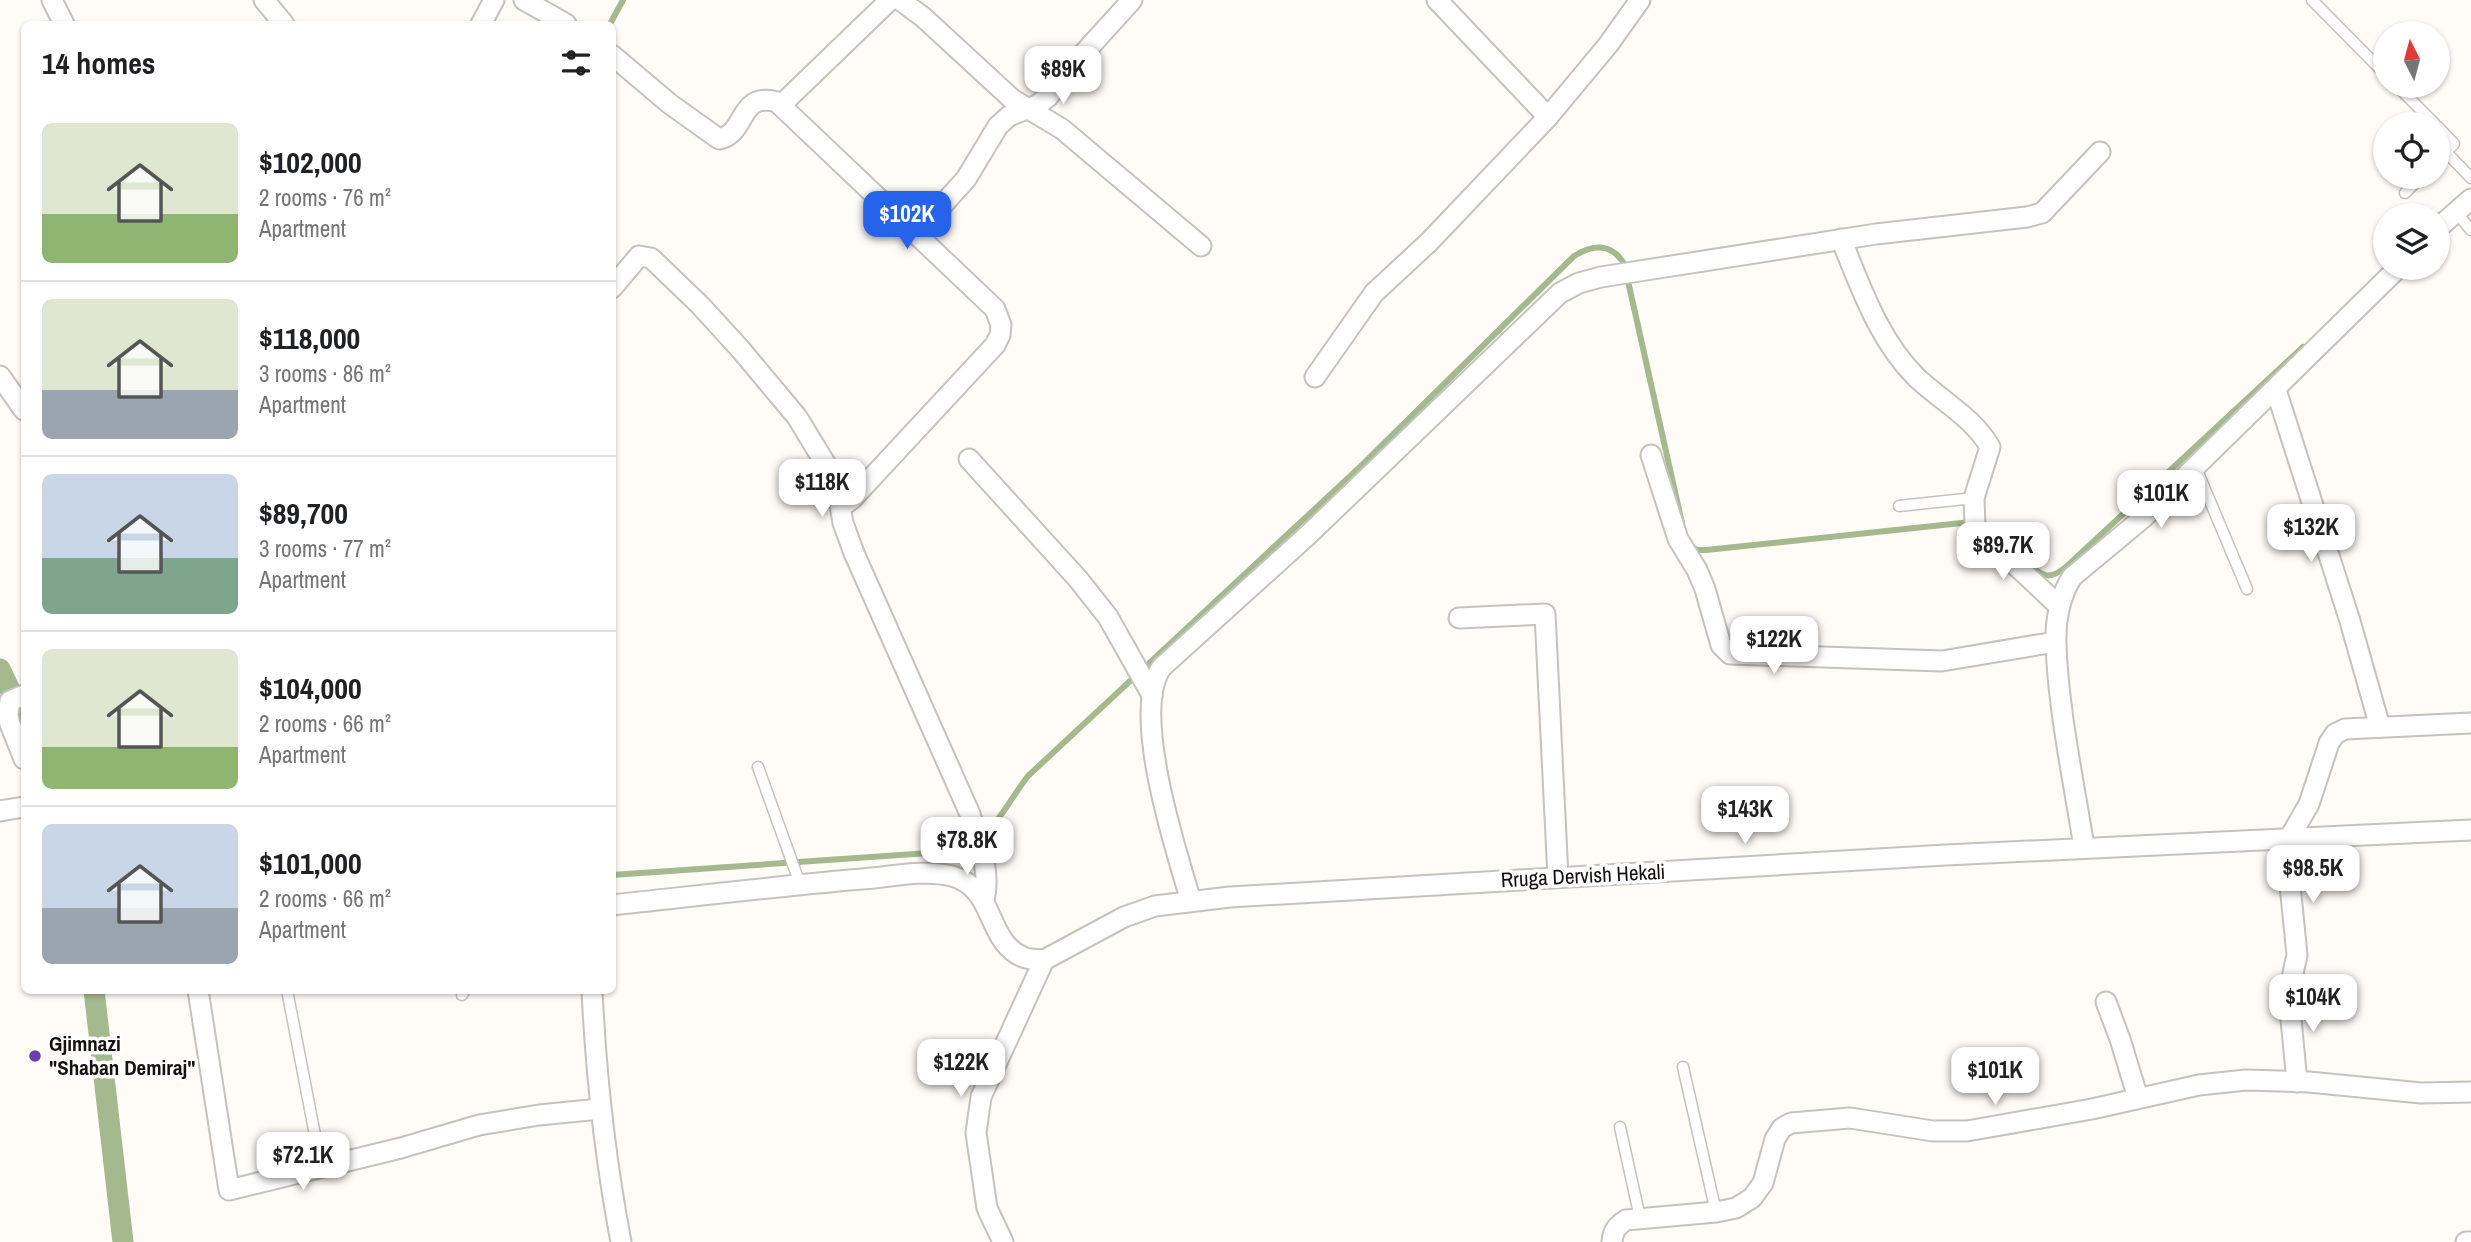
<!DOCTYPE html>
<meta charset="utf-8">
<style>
:root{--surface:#fff;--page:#f2f2f2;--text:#202124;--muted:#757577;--line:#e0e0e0;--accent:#2563eb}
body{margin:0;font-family:"Archivo Narrow",sans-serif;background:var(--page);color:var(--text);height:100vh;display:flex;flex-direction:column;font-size:26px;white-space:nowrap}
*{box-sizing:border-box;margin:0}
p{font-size:23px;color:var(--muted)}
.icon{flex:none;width:38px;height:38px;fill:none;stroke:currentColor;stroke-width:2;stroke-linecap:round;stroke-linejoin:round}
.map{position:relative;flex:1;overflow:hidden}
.panel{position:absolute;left:21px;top:21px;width:595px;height:973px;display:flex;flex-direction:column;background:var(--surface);border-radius:10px;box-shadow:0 2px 5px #0004}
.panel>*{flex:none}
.needle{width:46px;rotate:354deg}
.fabs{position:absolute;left:2373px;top:21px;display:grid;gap:14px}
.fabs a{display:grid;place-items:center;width:77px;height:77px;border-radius:50%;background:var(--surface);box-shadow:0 2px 5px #0004;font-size:35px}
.price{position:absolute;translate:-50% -60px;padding:0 16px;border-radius:14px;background:#fff;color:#222;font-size:23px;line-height:46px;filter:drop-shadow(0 2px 4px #0008)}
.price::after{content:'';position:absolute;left:50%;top:42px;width:21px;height:16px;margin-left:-10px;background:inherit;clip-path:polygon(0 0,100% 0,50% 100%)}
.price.current{background:var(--accent);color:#fff}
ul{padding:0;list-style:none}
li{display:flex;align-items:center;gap:21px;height:175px;padding:0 21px}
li+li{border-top:2px solid var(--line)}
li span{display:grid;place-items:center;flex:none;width:196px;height:140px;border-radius:10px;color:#555}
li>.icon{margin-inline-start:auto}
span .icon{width:84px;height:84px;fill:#fffc;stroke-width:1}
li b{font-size:30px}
h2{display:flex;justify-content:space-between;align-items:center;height:84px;padding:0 21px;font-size:30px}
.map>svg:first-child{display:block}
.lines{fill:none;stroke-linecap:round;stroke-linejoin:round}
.stream{stroke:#a5b98f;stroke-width:6}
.canal{stroke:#a5b98f;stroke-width:21}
.lane-casing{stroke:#c6c2bc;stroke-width:13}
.street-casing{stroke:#c6c2bc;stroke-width:23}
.lane{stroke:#fff;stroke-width:10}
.street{stroke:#fff;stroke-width:19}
.poi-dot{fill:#6e3db4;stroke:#fff;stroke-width:2.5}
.labels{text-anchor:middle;stroke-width:7;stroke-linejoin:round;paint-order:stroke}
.street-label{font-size:21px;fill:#13110f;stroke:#fff}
.poi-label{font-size:21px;font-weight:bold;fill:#13110f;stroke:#fff;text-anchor:start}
</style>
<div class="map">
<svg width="2471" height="1242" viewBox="0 0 2471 1242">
<rect width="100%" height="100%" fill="#fffbf6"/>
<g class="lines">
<g class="stream">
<path d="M610 24 623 0"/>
<path d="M1628 281 1682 523"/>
<path d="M1690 546 1697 550H1706L1971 522"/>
<path d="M2029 565C2044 578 2051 579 2066 567L2303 347"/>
<path d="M612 875 958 851C996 834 1004 807 1028 776L1361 466 1574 256C1594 244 1612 243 1625 265"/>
</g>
<g class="canal">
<path d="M0 669 10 690"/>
<path d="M17 702 24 722"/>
<path d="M94 990 123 1242"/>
</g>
<g class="lane-casing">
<g id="lane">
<path d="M2312 0 2385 74"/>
<path d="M2397 86 2435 124"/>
<path d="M2438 127 2454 144 2438 160"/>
<path d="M2446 152 2471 178"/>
<path d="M2405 193 2421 177"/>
<path d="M2456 212 2471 230"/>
<path d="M2196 468 2247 589"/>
<path d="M1899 506 1974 498"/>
<path d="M758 767 800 884"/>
<path d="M287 990 321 1166"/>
<path d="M462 995 465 990"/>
<path d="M1683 1067 1716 1212"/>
<path d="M1620 1127 1640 1218"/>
</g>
</g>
<g class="street-casing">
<g id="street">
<path d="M52 0 64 24"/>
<path d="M264 0 284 24"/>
<path d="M524 0 566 24"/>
<path d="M900 0 923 17 1012 99 1062 129 1201 246"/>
<path d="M1437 0 1548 117"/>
<path d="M481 24 494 0"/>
<path d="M612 55 670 104 719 139C747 134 738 91 777 102L995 309 1001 325 1000 335 995 345 852 499 841 507"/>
<path d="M781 105 890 0"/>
<path d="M2438 228 2471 199"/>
<path d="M917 233 966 179 998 126 1009 116 1037 105 1048 97 1065 74 1132 0"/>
<path d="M1841 239C1861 287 1878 339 1916 377 1940 400 1974 418 1990 447L1974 498 1975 527 2059 606"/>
<path d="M612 288 639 256 651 258 700 305 741 350 797 417 836 481 843 523 854 553 970 814C979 843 991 870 984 901"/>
<path d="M0 376 24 410"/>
<path d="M1315 377 1374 293 1429 242 1548 117 1608 45 1640 0"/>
<path d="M2276 390 2350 621 2380 727"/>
<path d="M1651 455 1678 539 1697 570 1705 589 1721 645 1730 654 1942 661 2055 642"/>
<path d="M969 459 1078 579 1108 617 1152 695"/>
<path d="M1459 618 1545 614 1558 877"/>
<path d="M24 695 10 701 8 715 10 724 24 759"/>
<path d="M0 811 24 807"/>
<path d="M2084 847C2074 783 2058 709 2056 644 2055 621 2060 596 2072 577L2143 518 2398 268"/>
<path d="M1191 901C1176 851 1130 710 1162 667L1308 535 1560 293 1579 283 1601 277 1876 234 2027 217 2042 213 2100 152"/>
<path d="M612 905C696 896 779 886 862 879 890 877 924 869 952 876 996 888 986 942 1023 957 1029 960 1037 959 1044 960"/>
<path d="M1044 960 1124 917 1155 906 1230 897 1946 855 2471 830"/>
<path d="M198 990 229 1190 401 1148 479 1125 539 1115 600 1109"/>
<path d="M592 990C596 1076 605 1158 621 1242"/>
<path d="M2106 1002 2120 1039 2138 1098"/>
<path d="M2297 1082 2290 1009 2289 992 2297 955 2287 855 2290 837 2309 804 2329 743 2335 734 2345 729 2471 723"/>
<path d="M1003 1242 987 1208 976 1133 981 1097 1044 960"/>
<path d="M1612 1242C1613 1230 1617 1226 1626 1220L1716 1212 1736 1208 1752 1198 1763 1183 1775 1139 1782 1128 1791 1123 1850 1118 1933 1131H1967L2092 1109 2199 1085 2246 1080 2309 1082 2421 1093 2471 1092"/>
<path d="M2466 1242H2471"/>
</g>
</g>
<use href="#lane" class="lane"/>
<use href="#street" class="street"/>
</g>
<circle class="poi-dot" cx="35" cy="1056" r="7"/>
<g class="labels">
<g class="street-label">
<text transform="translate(1583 876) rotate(-3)" y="7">Rruga Dervish Hekali</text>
</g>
<g class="poi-label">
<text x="49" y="1051">Gjimnazi<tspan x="49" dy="24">"Shaban Demiraj"</tspan></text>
</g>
</g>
</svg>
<div class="fabs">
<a><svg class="needle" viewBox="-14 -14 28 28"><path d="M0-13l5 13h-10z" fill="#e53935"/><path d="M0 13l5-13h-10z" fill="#757577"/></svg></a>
<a><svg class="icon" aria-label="locate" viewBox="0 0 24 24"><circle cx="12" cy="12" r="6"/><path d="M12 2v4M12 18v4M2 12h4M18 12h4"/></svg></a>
<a><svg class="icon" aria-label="layers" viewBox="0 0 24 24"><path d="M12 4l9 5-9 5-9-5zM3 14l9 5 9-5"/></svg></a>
</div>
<b class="price" style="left:1063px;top:106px">$89K</b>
<b class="price current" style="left:907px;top:251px">$102K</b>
<b class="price" style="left:822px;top:519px">$118K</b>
<b class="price" style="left:2161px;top:530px">$101K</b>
<b class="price" style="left:2311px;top:564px">$132K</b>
<b class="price" style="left:2003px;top:582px">$89.7K</b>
<b class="price" style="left:1774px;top:676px">$122K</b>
<b class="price" style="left:1745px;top:846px">$143K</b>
<b class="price" style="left:967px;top:877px">$78.8K</b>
<b class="price" style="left:2313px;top:905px">$98.5K</b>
<b class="price" style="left:2313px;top:1034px">$104K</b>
<b class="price" style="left:961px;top:1099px">$122K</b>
<b class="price" style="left:1995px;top:1107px">$101K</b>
<b class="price" style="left:303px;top:1192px">$72.1K</b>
<section class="panel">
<h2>14 homes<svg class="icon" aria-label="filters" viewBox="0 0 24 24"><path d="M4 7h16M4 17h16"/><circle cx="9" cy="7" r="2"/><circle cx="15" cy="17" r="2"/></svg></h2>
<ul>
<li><span style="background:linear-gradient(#dfe7d0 65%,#8fb573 0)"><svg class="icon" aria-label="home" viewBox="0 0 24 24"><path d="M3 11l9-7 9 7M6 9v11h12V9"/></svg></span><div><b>$102,000</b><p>2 rooms · 76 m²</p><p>Apartment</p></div></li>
<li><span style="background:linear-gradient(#dfe7d0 65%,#9aa5b1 0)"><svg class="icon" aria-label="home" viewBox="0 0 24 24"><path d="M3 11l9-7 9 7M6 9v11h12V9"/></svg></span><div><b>$118,000</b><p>3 rooms · 86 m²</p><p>Apartment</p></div></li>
<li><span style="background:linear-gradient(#c9d6e8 60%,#7fa58c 0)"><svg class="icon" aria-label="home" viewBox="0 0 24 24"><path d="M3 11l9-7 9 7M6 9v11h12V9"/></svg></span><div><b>$89,700</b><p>3 rooms · 77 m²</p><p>Apartment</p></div></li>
<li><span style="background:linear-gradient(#dfe7d0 70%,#8fb573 0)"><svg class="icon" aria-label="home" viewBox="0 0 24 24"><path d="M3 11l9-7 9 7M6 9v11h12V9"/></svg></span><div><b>$104,000</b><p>2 rooms · 66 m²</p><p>Apartment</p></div></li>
<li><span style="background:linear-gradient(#c9d6e8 60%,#9aa5b1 0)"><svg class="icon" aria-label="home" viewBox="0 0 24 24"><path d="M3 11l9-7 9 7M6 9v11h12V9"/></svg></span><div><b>$101,000</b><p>2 rooms · 66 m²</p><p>Apartment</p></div></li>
</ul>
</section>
</div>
